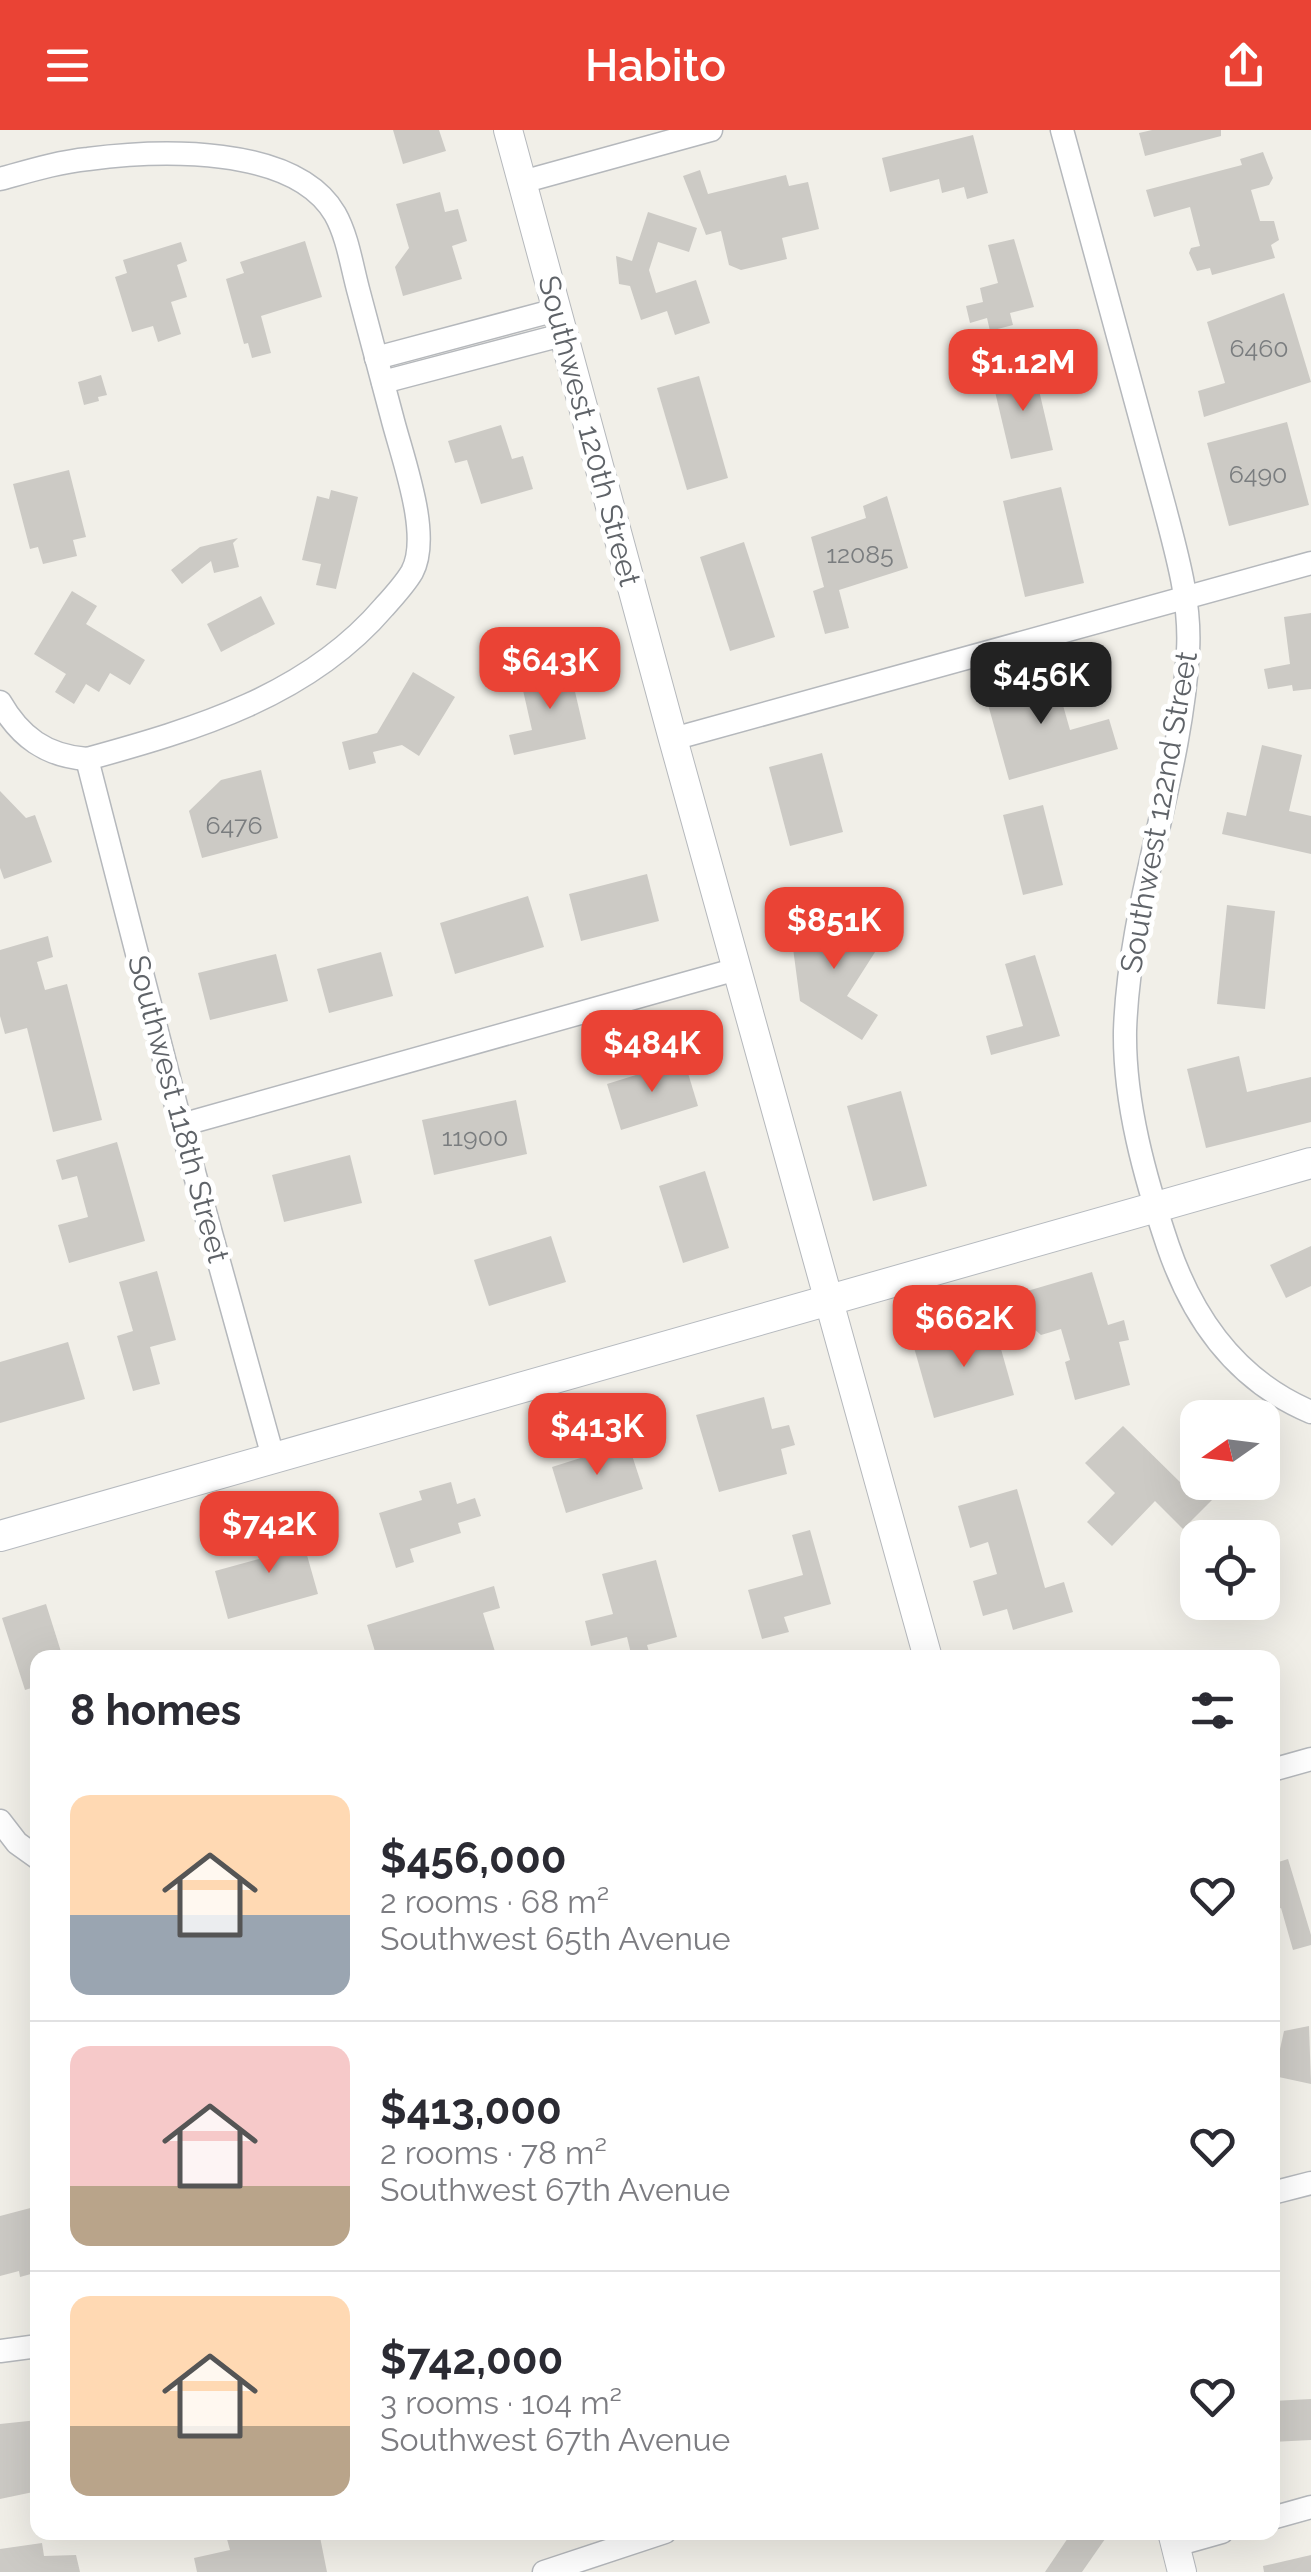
<!DOCTYPE html>
<meta charset="utf-8">
<style>
:root{--surface:#fff;--page:#f7f7f7;--text:#2b2b33;--muted:#7c7c81;--line:#e1e1e2;--accent:#ea4335}
body{margin:0;font-family:Raleway,sans-serif;background:var(--page);color:var(--text);height:100vh;display:flex;flex-direction:column;font-size:38px;white-space:nowrap}
*{box-sizing:border-box;margin:0}
p{font-size:32px;color:var(--muted)}
.icon{flex:none;width:55px;height:55px;fill:none;stroke:currentColor;stroke-width:2;stroke-linecap:round;stroke-linejoin:round}
.map{position:relative;flex:1;overflow:hidden}
.side{position:absolute;left:30px;top:1520px;width:1250px;height:890px;display:flex;flex-direction:column;background:var(--surface);border-radius:20px;box-shadow:0 10px 40px #0002}
.side>*{flex:none}
.needle{width:65px;rotate:256deg}
.controls{position:absolute;left:1180px;top:1270px;display:grid;gap:20px}
.controls a{display:grid;place-items:center;width:100px;height:100px;border-radius:20px;background:var(--surface);box-shadow:0 10px 40px #0002;font-size:50px}
.price{position:absolute;translate:-50% -85px;padding:0 22px;border-radius:20px;background:var(--accent);color:#fff;font-size:32px;line-height:65px;filter:drop-shadow(0 2px 5px #0008)}
.price::after{content:'';position:absolute;left:50%;top:60px;width:30px;height:22px;margin-left:-15px;background:inherit;clip-path:polygon(0 0,100% 0,50% 100%)}
.price.on{background:#222;color:#fff}
ul{padding:0;list-style:none}
li{display:flex;align-items:center;gap:30px;height:250px;padding:0 40px}
li+li{border-top:2px solid var(--line)}
li span{display:grid;place-items:center;flex:none;width:280px;height:200px;border-radius:20px;color:#555}
li>.icon{margin-inline-start:auto}
span .icon{width:120px;height:120px;fill:#fffc;stroke-width:1}
li b{font-size:42px}
h2{display:flex;justify-content:space-between;align-items:center;height:120px;padding:0 40px;font-size:42px}
header{display:flex;justify-content:space-between;align-items:center;height:130px;padding:0 40px;background:var(--accent);color:#fff;font-size:45px;font-weight:600}
.map>svg:first-child{display:block}
.building{fill:#cccac5}
.lines{fill:none;stroke-linecap:round;stroke-linejoin:round}
.minor-casing{stroke:#b5b8bc;stroke-width:25}
.tertiary-casing{stroke:#b5b8bc;stroke-width:30}
.secondary-casing{stroke:#b6babf;stroke-width:32}
.minor{stroke:#fff;stroke-width:22}
.tertiary{stroke:#fff;stroke-width:28}
.secondary{stroke:#fff;stroke-width:30}
.labels{text-anchor:middle;stroke-width:10;stroke-linejoin:round;paint-order:stroke}
.number-label{font-size:25px;fill:#7a7d7f}
.street-label{font-size:30px;fill:#5f6368;stroke:#fff}
</style>
<header><svg class="icon" aria-label="menu" viewBox="0 0 24 24"><path d="M4 6h16M4 12h16M4 18h16"/></svg>Habito<svg class="icon" aria-label="share" viewBox="0 0 24 24"><path d="M12 15V3M7 8l5-5 5 5M5 13v7h14v-7"/></svg></header>
<div class="map">
<svg width="1311" height="2442" viewBox="0 0 1311 2442">
<rect width="100%" height="100%" fill="#f1efe8"/>
<g class="building">
<path d="M393 0H439L446 21 403 34Z"/>
<path d="M1152 0H1221V6L1145 26 1139 3Z"/>
<path d="M973 5 988 63 967 69 964 57 942 63 939 49 890 62 882 28Z"/>
<path d="M1263 22 1273 48 1269 55 1251 60 1260 91H1274L1279 110 1271 115 1275 128 1212 145 1210 138 1197 141 1189 123 1191 118 1200 116 1190 77 1154 87 1146 60 1242 35 1240 29Z"/>
<path d="M700 40 708 64 786 45 789 56 808 52 819 99 782 108 787 129 741 140 729 135 721 101 706 105 683 46Z"/>
<path d="M440 62 445 82 458 79 467 111 452 116 462 149 403 166 395 137 409 118 396 74Z"/>
<path d="M648 82 697 98 689 122 658 112 649 140 656 163 696 150 710 193 675 205 667 181 641 190 630 156 619 154 616 126 632 131Z"/>
<path d="M1014 109 1034 177 1010 183 1013 195 990 201 987 188 970 193 966 176 983 172 980 158 998 153 988 115Z"/>
<path d="M305 111 322 167 261 186 271 223 252 228 248 213 244 214 226 149 244 143 240 132Z"/>
<path d="M181 112 187 131 177 135 187 167 171 172 181 204 158 212 153 196 132 202 115 147 127 143 123 130Z"/>
<path d="M1284 163 1311 252 1204 287 1198 261 1225 253 1207 192Z"/>
<path d="M1034 239 1053 320 1011 329 992 249Z"/>
<path d="M101 245 107 265 98 267 99 271 84 275 78 252Z"/>
<path d="M699 246 728 348 687 360 657 258Z"/>
<path d="M1287 292 1309 375 1229 396 1207 313Z"/>
<path d="M501 295 512 329 523 326 533 359 481 374 467 330 455 333 448 311Z"/>
<path d="M69 340 86 407 73 410 77 426 43 434 38 417 30 419 13 354Z"/>
<path d="M1061 357 1084 453 1025 467 1003 371Z"/>
<path d="M331 360 358 367 336 459 316 455 321 434 302 430 317 366 329 369Z"/>
<path d="M887 366 908 438 839 460 849 498 825 504 813 461 824 457 811 407 866 388 863 376Z"/>
<path d="M238 408 233 413 239 437 214 443 211 431 182 454 171 440 200 417Z"/>
<path d="M744 412 775 507 730 521 700 427Z"/>
<path d="M72 461 97 476 86 494 145 530 130 555 110 543 99 562 86 554 74 574 55 562 66 544 34 524Z"/>
<path d="M261 466 275 494 221 522 207 494Z"/>
<path d="M1311 483V559L1293 561 1292 555 1268 559 1264 539 1290 534 1284 487Z"/>
<path d="M508 534 512 549 492 555 488 540Z"/>
<path d="M569 536 586 609 514 625 509 605 532 600 520 547Z"/>
<path d="M1053 540 1070 600 1109 589 1118 619 1009 650 984 560Z"/>
<path d="M413 542 455 567 419 626 402 615 373 622 376 633 349 640 342 612 377 603Z"/>
<path d="M1262 615 1302 625 1289 681 1311 686V724L1222 704 1227 682 1246 686Z"/>
<path d="M822 623 843 702 790 716 769 637Z"/>
<path d="M261 640 278 708 202 728 189 681 221 650Z"/>
<path d="M0 661 26 688 35 685 52 732 4 749 0 738Z"/>
<path d="M1043 675 1063 755 1023 765 1003 685Z"/>
<path d="M647 744 659 791 581 811 569 764Z"/>
<path d="M528 766 544 817 455 844 440 793Z"/>
<path d="M1227 775 1275 781 1265 879 1217 874Z"/>
<path d="M837 780 856 794 877 819 847 866 878 885 862 910 800 871 791 803 822 799Z"/>
<path d="M48 806 53 827 37 832 45 860 67 854 102 990 53 1002 27 898 5 904 0 886V820Z"/>
<path d="M381 822 393 866 329 883 317 839Z"/>
<path d="M276 824 288 871 210 890 198 843Z"/>
<path d="M1035 825 1060 906 991 925 986 906 1023 896 1005 834Z"/>
<path d="M1239 926 1247 962 1311 947V992L1206 1018 1187 939Z"/>
<path d="M684 930 698 976 621 1000 607 954Z"/>
<path d="M901 961 927 1056 873 1071 847 976Z"/>
<path d="M516 970 527 1024 434 1045 422 990Z"/>
<path d="M117 1012 145 1111 69 1133 58 1095 88 1087 77 1046 62 1050 56 1030Z"/>
<path d="M350 1025 362 1073 284 1092 272 1045Z"/>
<path d="M705 1041 729 1118 683 1133 659 1056Z"/>
<path d="M551 1106 566 1152 489 1176 474 1130Z"/>
<path d="M1311 1116V1156L1286 1168 1270 1135Z"/>
<path d="M157 1141 176 1210 150 1217 160 1254 133 1261 117 1206 133 1201 119 1152Z"/>
<path d="M1092 1142 1108 1195 1124 1190 1129 1210 1119 1212 1130 1255 1075 1270 1065 1232 1070 1230 1061 1199 1041 1205 1025 1191 1017 1164Z"/>
<path d="M993 1191 1014 1265 934 1288 913 1214Z"/>
<path d="M68 1212 85 1269 0 1293V1232Z"/>
<path d="M764 1267 772 1299 789 1295 795 1315 781 1319 787 1344 719 1362 696 1285Z"/>
<path d="M1123 1296 1183 1355 1192 1346 1214 1368 1183 1399 1155 1371 1112 1416 1087 1392 1115 1363 1085 1333Z"/>
<path d="M628 1313 643 1359 566 1383 552 1337Z"/>
<path d="M451 1352 457 1374 475 1368 481 1386 458 1393 461 1403 410 1419 414 1432 396 1438 379 1383 422 1370 419 1361Z"/>
<path d="M1017 1359 1045 1458 1064 1452 1073 1482 1013 1500 1007 1479 983 1486 973 1451 997 1444 988 1412 970 1418 958 1376Z"/>
<path d="M299 1397 318 1464 228 1489 215 1441 259 1429 254 1410Z"/>
<path d="M810 1400 831 1474 784 1487 789 1502 762 1509 748 1460 803 1445 792 1405Z"/>
<path d="M656 1430 677 1507 647 1515 650 1525 642 1528H632L627 1507 591 1516 585 1491 613 1484 602 1444Z"/>
<path d="M494 1456 500 1478 483 1483 497 1528H377L367 1495Z"/>
<path d="M46 1474 63 1528H38V1556L25 1560 2 1488Z"/>
<path d="M1288 1729 1311 1805V1815L1293 1820 1281 1778 1272 1781V1734Z"/>
<path d="M1309 1896 1311 1954 1274 1946 1284 1901Z"/>
<path d="M38 2076V2142L20 2147 19 2141 0 2146V2086Z"/>
<path d="M1311 2269V2310L1272 2312V2271Z"/>
<path d="M38 2290V2361L0 2369V2294Z"/>
<path d="M225 2402H273L275 2409 319 2402 327 2442H197L194 2428 230 2420Z"/>
<path d="M1072 2402H1095L1105 2409 1082 2442H1045Z"/>
<path d="M42 2413 44 2426 76 2425 80 2442H0V2419Z"/>
<path d="M1311 2425V2442H1264L1263 2436Z"/>
</g>
<g class="lines">
<g class="minor-casing">
<g id="minor">
<path d="M1062 0 1165 379C1177 425 1191 473 1188 521 1181 649 1129 773 1125 901 1124 973 1145 1048 1168 1116 1193 1189 1237 1251 1311 1282"/>
<path d="M0 49C29 41 58 32 88 29 157 20 294 14 335 84 348 107 352 138 359 163 370 205 381 246 392 287 402 327 432 405 412 442 405 454 394 466 384 477 308 566 196 599 87 629 46 626 20 607 0 572"/>
<path d="M522 52 711 0"/>
<path d="M376 228 556 180"/>
<path d="M383 252 562 205"/>
<path d="M673 609 1311 433"/>
<path d="M87 629 181 995 273 1327"/>
<path d="M181 995 737 839"/>
<path d="M1272 1640 1311 1629"/>
<path d="M0 1691 17 1713 38 1728"/>
<path d="M1272 2063 1311 2053"/>
<path d="M0 2221 38 2216"/>
<path d="M1272 2388 1311 2377"/>
<path d="M1176 2415 1222 2402"/>
<path d="M544 2442 665 2402"/>
</g>
</g>
<g class="tertiary-casing">
<g id="tertiary">
<path d="M508 0 673 609 928 1528"/>
<path d="M1172 2402 1182 2442"/>
</g>
</g>
<g class="secondary-casing">
<path id="secondary" d="M0 1406 1311 1033"/>
</g>
<use href="#minor" class="minor"/>
<use href="#tertiary" class="tertiary"/>
<use href="#secondary" class="secondary"/>
</g>
<g class="labels">
<g class="number-label">
<text x="1259" y="227">6460</text>
<text x="1258" y="353">6490</text>
<text x="860" y="433">12085</text>
<text x="234" y="704">6476</text>
<text x="475" y="1016">11900</text>
</g>
<g class="street-label">
<text transform="translate(589 301) rotate(75)" y="10">Southwest 120th Street</text>
<text transform="translate(1159 682) rotate(-80)" y="10">Southwest 122nd Street</text>
<text transform="translate(178 979) rotate(75)" y="10">Southwest 118th Street</text>
</g>
</g>
</svg>
<div class="controls">
<a><svg class="needle" viewBox="-14 -14 28 28"><path d="M0-13l5 13h-10z" fill="#e53935"/><path d="M0 13l5-13h-10z" fill="#7c7c81"/></svg></a>
<a><svg class="icon" aria-label="locate" viewBox="0 0 24 24"><circle cx="12" cy="12" r="6"/><path d="M12 2v4M12 18v4M2 12h4M18 12h4"/></svg></a>
</div>
<b class="price" style="left:1023px;top:284px">$1.12M</b>
<b class="price" style="left:550px;top:582px">$643K</b>
<b class="price on" style="left:1041px;top:597px">$456K</b>
<b class="price" style="left:834px;top:842px">$851K</b>
<b class="price" style="left:652px;top:965px">$484K</b>
<b class="price" style="left:964px;top:1240px">$662K</b>
<b class="price" style="left:597px;top:1348px">$413K</b>
<b class="price" style="left:269px;top:1446px">$742K</b>
<section class="side">
<h2>8 homes<svg class="icon" aria-label="filters" viewBox="0 0 24 24"><path d="M4 7h16M4 17h16"/><circle cx="9" cy="7" r="2"/><circle cx="15" cy="17" r="2"/></svg></h2>
<ul>
<li><span style="background:linear-gradient(#ffd9b3 60%,#9aa5b1 0)"><svg class="icon" aria-label="home" viewBox="0 0 24 24"><path d="M3 11l9-7 9 7M6 9v11h12V9"/></svg></span><div><b>$456,000</b><p>2 rooms · 68 m²</p><p>Southwest 65th Avenue</p></div><svg class="icon" aria-label="heart" viewBox="0 0 24 24"><path d="M12 20l-8-8c-3-5 5-10 8-4 3-6 11-1 8 4z"/></svg></li>
<li><span style="background:linear-gradient(#f6c9c9 70%,#b9a48a 0)"><svg class="icon" aria-label="home" viewBox="0 0 24 24"><path d="M3 11l9-7 9 7M6 9v11h12V9"/></svg></span><div><b>$413,000</b><p>2 rooms · 78 m²</p><p>Southwest 67th Avenue</p></div><svg class="icon" aria-label="heart" viewBox="0 0 24 24"><path d="M12 20l-8-8c-3-5 5-10 8-4 3-6 11-1 8 4z"/></svg></li>
<li><span style="background:linear-gradient(#ffd9b3 65%,#b9a48a 0)"><svg class="icon" aria-label="home" viewBox="0 0 24 24"><path d="M3 11l9-7 9 7M6 9v11h12V9"/></svg></span><div><b>$742,000</b><p>3 rooms · 104 m²</p><p>Southwest 67th Avenue</p></div><svg class="icon" aria-label="heart" viewBox="0 0 24 24"><path d="M12 20l-8-8c-3-5 5-10 8-4 3-6 11-1 8 4z"/></svg></li>
</ul>
</section>
</div>
